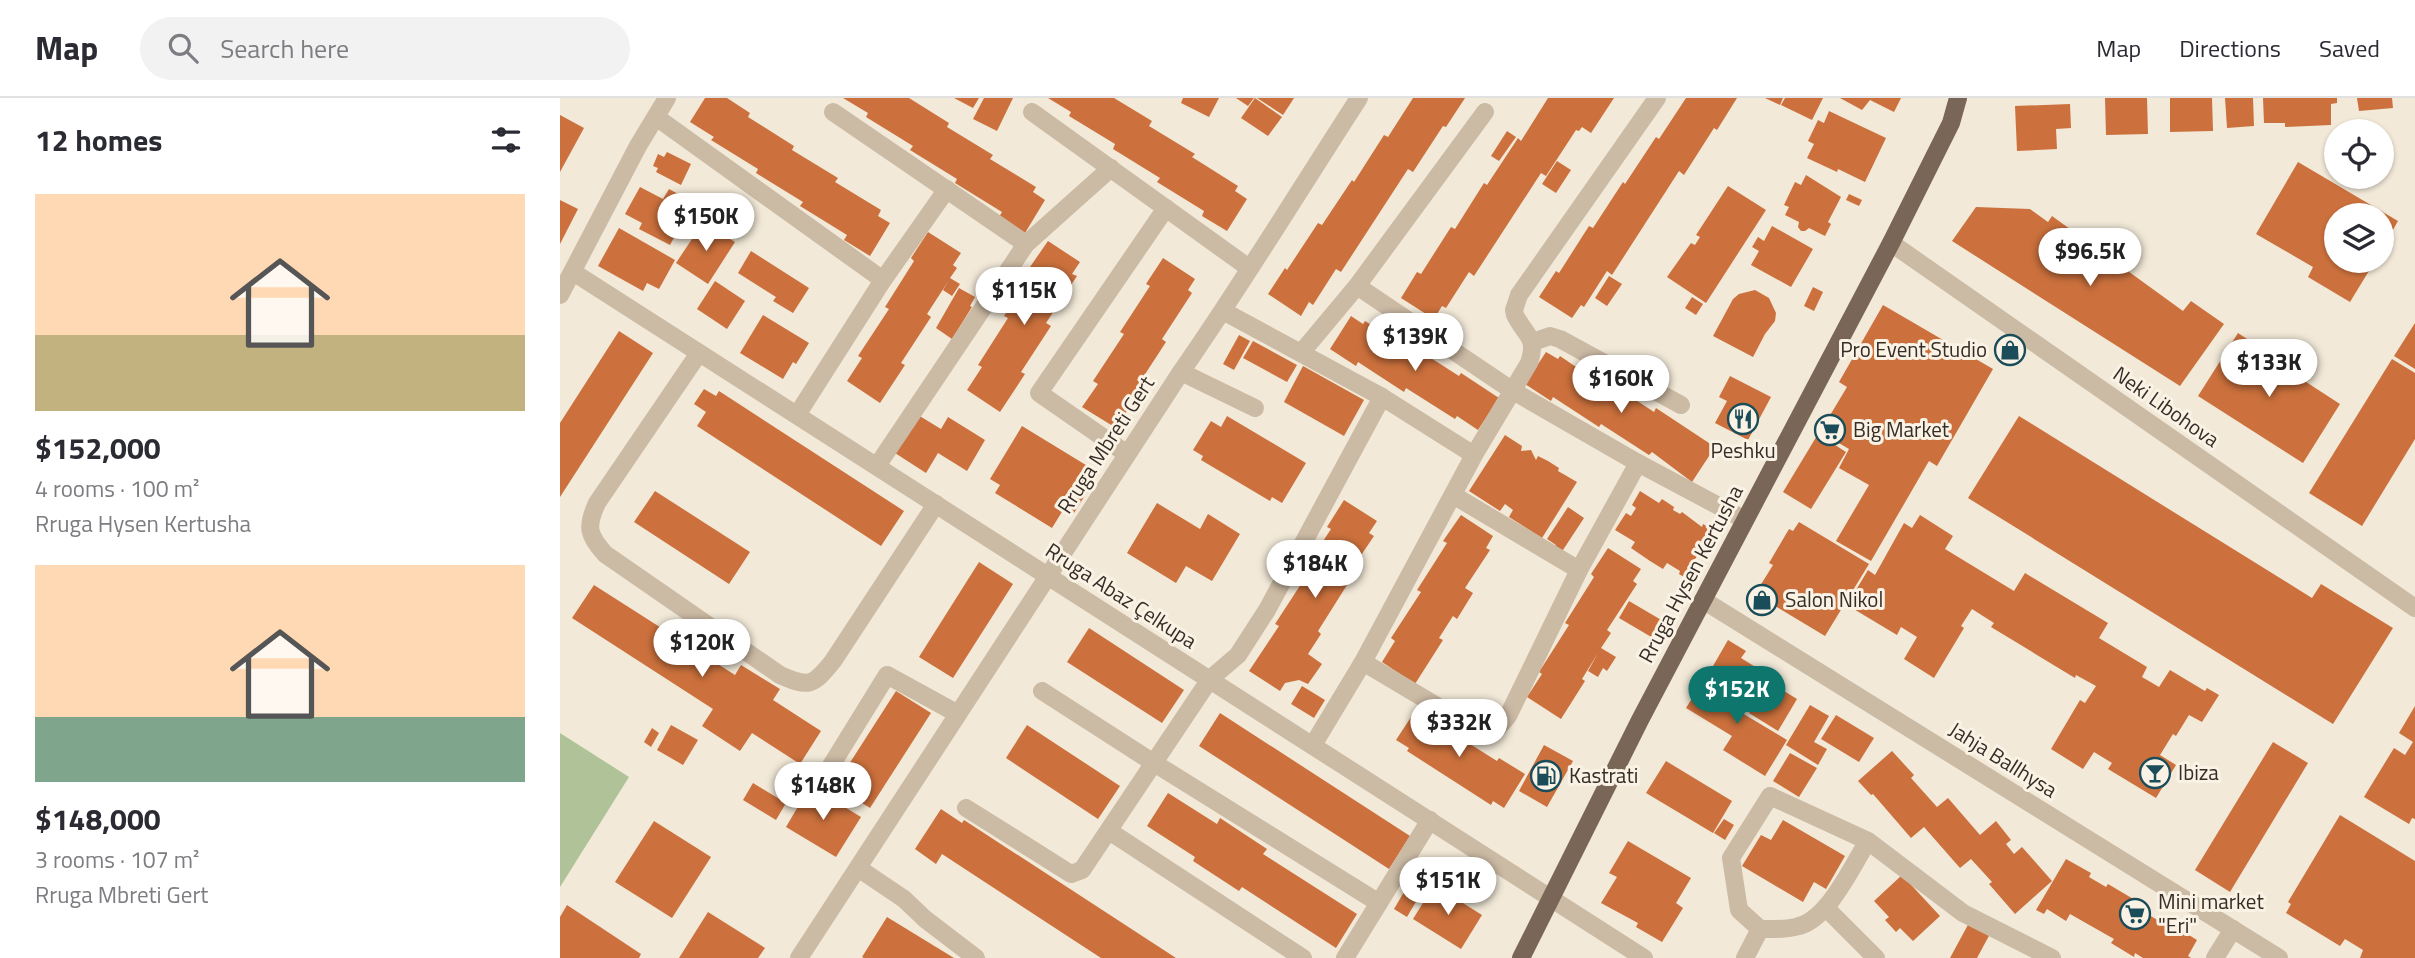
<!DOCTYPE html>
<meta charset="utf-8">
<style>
:root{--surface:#fff;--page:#f2f2f3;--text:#2b2b33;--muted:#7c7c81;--line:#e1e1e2;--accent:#0f766e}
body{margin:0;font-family:"Titillium Web",sans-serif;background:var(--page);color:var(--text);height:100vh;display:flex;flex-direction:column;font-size:26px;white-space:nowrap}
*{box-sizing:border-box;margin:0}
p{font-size:23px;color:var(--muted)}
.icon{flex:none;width:38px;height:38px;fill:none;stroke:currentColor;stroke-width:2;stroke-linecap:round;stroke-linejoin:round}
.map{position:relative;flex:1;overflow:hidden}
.details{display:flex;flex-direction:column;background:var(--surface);width:560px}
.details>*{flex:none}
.tools{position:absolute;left:1764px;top:21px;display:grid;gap:14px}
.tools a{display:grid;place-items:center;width:70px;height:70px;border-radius:50%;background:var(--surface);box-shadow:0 2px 5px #0004;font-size:35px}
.price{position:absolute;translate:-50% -60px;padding:0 16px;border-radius:24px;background:#fff;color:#222;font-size:23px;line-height:46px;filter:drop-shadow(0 2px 4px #0008)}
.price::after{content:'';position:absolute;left:50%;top:42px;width:21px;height:16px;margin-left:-10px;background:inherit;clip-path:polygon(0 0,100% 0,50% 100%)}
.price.active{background:var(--accent);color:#fff}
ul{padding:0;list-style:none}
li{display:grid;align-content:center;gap:14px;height:371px;padding:0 35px}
li span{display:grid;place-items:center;height:217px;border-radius:0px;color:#555}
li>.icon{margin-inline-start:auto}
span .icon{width:126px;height:126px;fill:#fffc;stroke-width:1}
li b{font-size:30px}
h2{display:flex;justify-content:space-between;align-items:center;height:84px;padding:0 35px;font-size:30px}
header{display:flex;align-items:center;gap:42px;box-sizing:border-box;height:98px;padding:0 35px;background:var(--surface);border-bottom:2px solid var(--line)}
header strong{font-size:33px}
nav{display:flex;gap:38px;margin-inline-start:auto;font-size:24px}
.search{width:490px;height:63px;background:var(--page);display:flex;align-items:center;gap:18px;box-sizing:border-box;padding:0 24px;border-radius:38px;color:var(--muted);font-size:26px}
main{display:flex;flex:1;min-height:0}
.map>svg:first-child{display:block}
.pitch{fill:#afc298}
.building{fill:#cc713d}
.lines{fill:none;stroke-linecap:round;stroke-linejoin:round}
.minor{stroke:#cbbaa4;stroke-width:18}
.major{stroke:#796656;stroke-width:18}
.labels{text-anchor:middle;stroke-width:6;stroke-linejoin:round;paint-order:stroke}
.poi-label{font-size:21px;fill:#362d26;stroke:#faf3e5;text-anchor:start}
.street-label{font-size:21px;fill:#362d26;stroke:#faf3e5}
</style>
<header>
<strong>Map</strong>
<div class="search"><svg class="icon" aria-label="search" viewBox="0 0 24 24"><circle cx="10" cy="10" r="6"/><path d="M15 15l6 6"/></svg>Search here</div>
<nav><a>Map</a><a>Directions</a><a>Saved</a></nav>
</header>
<main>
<section class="details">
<h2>12 homes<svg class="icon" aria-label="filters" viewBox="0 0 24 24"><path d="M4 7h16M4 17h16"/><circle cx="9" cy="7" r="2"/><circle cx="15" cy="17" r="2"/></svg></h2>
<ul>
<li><span style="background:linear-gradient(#ffd9b3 65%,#c2b280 0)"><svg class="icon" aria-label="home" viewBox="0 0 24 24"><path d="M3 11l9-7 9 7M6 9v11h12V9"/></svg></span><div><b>$152,000</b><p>4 rooms · 100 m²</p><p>Rruga Hysen Kertusha</p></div></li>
<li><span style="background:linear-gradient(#ffd9b3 70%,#7fa58c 0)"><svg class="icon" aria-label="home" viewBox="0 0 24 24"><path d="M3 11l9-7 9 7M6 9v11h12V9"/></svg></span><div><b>$148,000</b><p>3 rooms · 107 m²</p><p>Rruga Mbreti Gert</p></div></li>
</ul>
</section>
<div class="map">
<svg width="1855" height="860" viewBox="0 0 1855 860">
<rect width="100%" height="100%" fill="#f2e9d8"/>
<path class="pitch" d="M0 635 69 679 0 789Z"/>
<g class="building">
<path d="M145 0H167L190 15 188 19 234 48 232 52 278 80 275 84 321 112 318 118 330 125 310 158 284 142 287 137 240 108 243 104 196 75 198 71 151 42 154 39 130 24Z"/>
<path d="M283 0H349L389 25 387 29 433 57 430 61 476 89 473 94 485 102 465 135 439 119 442 114 395 85 397 81 350 52 353 48 306 19 308 15Z"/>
<path d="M394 0H419L413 10Z"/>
<path d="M424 0H453L437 33 413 21Z"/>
<path d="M488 0H554L592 23 589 28 635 56 632 59 678 88 675 93 687 101 667 133 642 118 644 113 597 84 600 80 553 51 555 46 509 18 511 14Z"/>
<path d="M623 0H659L649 19 621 5Z"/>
<path d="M676 0H694L688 8Z"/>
<path d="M695 0 722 19 708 38 681 20Z"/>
<path d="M697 0H734L723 17Z"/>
<path d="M853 0H905L886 29 883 28 853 74 848 71 781 174 776 171 753 207 749 204 741 218 708 196 725 170 727 172 758 125 762 127 792 82 794 84 824 37 828 39Z"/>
<path d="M988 0H1054L1031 35 1022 29 1019 33 1016 32 986 78 981 75 914 178 909 174 886 210 882 208 874 221 841 200 857 174 861 176 891 129 895 131 924 85 927 87 958 40 961 43Z"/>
<path d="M1126 0H1177L1157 32 1154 30 1124 77 1119 73 1052 177 1047 173 1024 209 1021 207 1012 220 979 199 996 173 999 175 1029 128 1033 130 1063 84 1065 86 1096 39 1099 41Z"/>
<path d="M1205 0H1223L1220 7Z"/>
<path d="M1225 0H1263L1252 22 1221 7Z"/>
<path d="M1280 0H1341L1334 14 1310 2 1302 12Z"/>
<path d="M1545 0H1587L1588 36 1546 37Z"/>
<path d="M1610 0H1652L1653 33 1610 34Z"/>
<path d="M1665 0H1693L1694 28 1667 30Z"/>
<path d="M1703 0H1777V5L1771 6V27L1725 29V25H1704Z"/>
<path d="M1797 0H1832L1833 10 1799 13Z"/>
<path d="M1510 6 1511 30 1496 31 1497 51 1457 53 1455 8Z"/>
<path d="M1269 13 1326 40 1305 84 1278 71 1277 74 1247 60 1254 46 1248 43 1258 22 1264 25Z"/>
<path d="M0 17 24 30 0 74Z"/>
<path d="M947 33 956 39 939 63 931 58Z"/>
<path d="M107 54 131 66 121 87 96 74 98 70 93 68 98 56 104 59Z"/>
<path d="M997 63 1011 72 996 95 982 86Z"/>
<path d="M1738 64 1838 123 1822 151V117H1776V163H1815L1790 204 1748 179 1753 169 1696 136Z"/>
<path d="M1246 77 1281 99 1268 124 1271 126 1265 138 1249 130 1245 133H1241L1238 129 1239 124 1225 117 1229 109 1224 107 1235 84 1241 87Z"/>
<path d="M1168 88 1206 112 1146 205 1107 179 1131 145 1135 147 1140 139 1136 137Z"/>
<path d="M80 89 103 101 109 91 120 97 114 107 128 114 110 147 79 131 82 125 65 116Z"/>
<path d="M1289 96 1302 102 1299 108 1286 102Z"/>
<path d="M0 102 18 111 0 146Z"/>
<path d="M1416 109 1470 111 1488 124 1492 118 1623 213 1631 203 1664 226 1620 288 1392 143Z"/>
<path d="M142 126 152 133 154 131 175 144 148 186 116 165Z"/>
<path d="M1212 128 1253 151 1231 189 1191 167 1199 153 1192 149 1198 139 1204 143Z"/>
<path d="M59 130 115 162 99 191 87 185 83 193 38 168Z"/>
<path d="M368 134 401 155 393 167 397 170 390 180 400 186 392 198 383 192 389 182 367 216 371 219 341 265 345 267 320 305 287 283 302 260 298 258 329 211 325 209 354 163 351 160Z"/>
<path d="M488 143 520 164 512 176 517 178 486 225 491 228 461 274 465 276 440 314 407 292 422 269 418 267 448 220 444 218 474 172 470 169Z"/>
<path d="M191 153 249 190 233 215 213 203 216 199 178 175Z"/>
<path d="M603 160 635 181 628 192 632 195 602 241 606 244 576 290 580 293 556 330 522 309 538 286 533 283 564 236 560 234 590 188 586 186Z"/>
<path d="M1049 178 1062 186 1047 208 1035 200Z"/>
<path d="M155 183 185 203 167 231 137 211Z"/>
<path d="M1253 189 1263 194 1254 213 1244 208Z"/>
<path d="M399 190 415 199 410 208 412 209 392 241 376 230Z"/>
<path d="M1195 192 1209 200 1216 215 1215 223 1205 236 1193 259 1153 238 1173 201 1179 196Z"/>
<path d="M1132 199 1143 206 1136 217 1125 210Z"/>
<path d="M1323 207 1433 271 1377 368 1369 363 1311 463 1276 443 1309 387 1279 370 1289 351 1260 334 1287 289 1279 284Z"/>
<path d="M203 217 249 245 236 266 233 264 223 281 180 255Z"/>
<path d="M791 218 803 226 805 223 850 252 852 248 899 278 901 275 939 300 918 332 897 318 895 321 846 290 844 294 798 264 796 268 770 251Z"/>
<path d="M1855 225V271L1834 258Z"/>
<path d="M59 233 93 255 0 399V325Z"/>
<path d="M1678 235 1710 256 1703 266 1719 276 1723 269 1780 306 1743 365 1638 298Z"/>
<path d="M679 237 690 243 674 272 663 266Z"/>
<path d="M693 243 737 267 727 284 683 260Z"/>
<path d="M986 254 998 261 1000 258 1044 288 1047 283 1094 314 1096 310 1155 349 1132 384 1092 354 1089 357 1041 326 1039 329 993 299 991 303 965 286Z"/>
<path d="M1832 261 1855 275V341L1802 428 1749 395Z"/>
<path d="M743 268 804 302 784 338 724 304Z"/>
<path d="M1170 278 1211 299 1188 342 1155 325 1167 303 1159 299Z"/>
<path d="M144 291 156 298 159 293 344 413 321 448 137 328 146 314 134 306Z"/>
<path d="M358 317 381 331 388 319 425 342 407 373 378 355 366 375 335 355Z"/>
<path d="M667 318 746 365 722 405 712 399 710 403 641 362 643 358 633 352 651 323 661 329Z"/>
<path d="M1459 318 1752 500 1761 486 1833 530 1773 626 1408 400Z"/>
<path d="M462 328 539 375 514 415 505 409 492 430 435 395 440 387 430 381Z"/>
<path d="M1258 336 1286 354 1251 411 1223 394Z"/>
<path d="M945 337 962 348 961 353 971 352 976 362 978 358 988 363 999 370 998 373 1017 384 982 440 949 419 953 412 945 406 940 413 909 393Z"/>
<path d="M95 393 190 454 169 486 74 424Z"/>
<path d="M1080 393 1099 405 1102 401 1114 409 1113 412 1120 416 1122 414 1142 429 1143 426 1153 432 1124 479 1119 476 1120 473 1107 465 1103 471 1090 463 1071 450 1075 444 1055 432 1066 415 1071 418 1076 410 1072 407Z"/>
<path d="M784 402 817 423 809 435 814 438 783 484 787 487 758 533 761 536 748 556 762 566 748 586 739 582 725 585 720 593 689 573 719 528 715 526 745 480 741 477 771 431 767 429Z"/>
<path d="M597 405 640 431 648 416 680 436 652 483 626 468 616 485 567 455Z"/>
<path d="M1008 409 1024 420 1001 455 994 450 996 447 987 441Z"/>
<path d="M901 417 933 438 926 450 930 452 905 490 913 495 897 521 893 518 879 540 883 542 855 586 822 564 835 543 831 540 861 494 857 492 887 445 883 443Z"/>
<path d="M1360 417 1393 438 1385 451 1454 493 1465 475 1548 525 1539 540 1587 569 1582 579 1599 589 1610 572 1645 593 1647 590 1659 597 1642 624 1629 617 1616 638 1613 636 1600 657 1616 667 1596 700 1548 671 1552 665 1534 654 1523 671 1491 651 1520 602 1525 605 1536 588 1516 577 1515 580 1431 529 1434 525 1412 511 1401 528 1404 530 1374 580 1344 561 1357 539 1341 529 1337 537 1287 507 1308 472 1315 477 1344 425 1352 430Z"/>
<path d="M1239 424 1309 466 1265 538 1195 496 1213 467 1209 465 1229 431 1233 433Z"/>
<path d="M1048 450 1081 471 1073 483 1077 486 1047 532 1051 535 1041 550 1056 559 1047 573 1043 570 1038 579 1028 573 1038 555 1022 581 1025 583 1001 621 967 599 982 576 979 574 1009 527 1005 525 1034 479 1031 476Z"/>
<path d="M419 464 453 486 393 580 359 559Z"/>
<path d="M34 487 175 577 181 567 220 591 213 602 261 633 240 666 192 635 180 653 142 628 153 611 12 520Z"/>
<path d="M1069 503 1103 523 1093 540 1059 520Z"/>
<path d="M529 530 624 592 602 625 507 564Z"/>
<path d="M1168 542 1186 553 1181 560 1197 570 1194 575 1205 581 1191 605 1183 599 1188 590 1153 568Z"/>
<path d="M1146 578 1188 604 1182 615 1227 642 1205 678 1163 652 1172 638 1126 610Z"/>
<path d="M1208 583 1237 601 1218 633 1189 615Z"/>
<path d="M742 588 765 602 754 620 731 606Z"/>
<path d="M336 593 371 615 310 710 275 688Z"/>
<path d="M1250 607 1269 618 1254 644 1267 651 1258 667 1226 647Z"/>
<path d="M1855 608V721L1852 720 1849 726 1804 699 1834 650 1845 657 1853 644 1839 635Z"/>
<path d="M861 609 885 625 883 629 937 663 939 660 965 676 944 710 933 703 931 707 847 653 849 650 836 642 855 613 857 615Z"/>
<path d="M660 615 850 738 829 771 639 648Z"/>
<path d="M1276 617 1314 640 1299 664 1261 641Z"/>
<path d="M111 627 138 642 123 667 97 652Z"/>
<path d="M467 627 560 688 538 721 446 660Z"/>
<path d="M92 630 99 635 91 649 84 644Z"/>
<path d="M1713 644 1748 665 1670 794 1635 772Z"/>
<path d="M984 647 1013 663 987 709 959 693Z"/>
<path d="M1332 653 1354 677 1351 680 1377 709 1388 700 1420 737 1436 723 1451 742 1446 746 1454 756 1462 749 1492 783 1455 816 1429 786 1432 784 1411 761 1400 770 1364 729 1351 740 1313 696 1311 697 1298 683Z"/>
<path d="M1230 655 1257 670 1239 699 1213 683Z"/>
<path d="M1106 663 1172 703 1153 735 1086 695Z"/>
<path d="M193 685 226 705 216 722 183 702Z"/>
<path d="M250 688 301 719 276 759 226 729Z"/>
<path d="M608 695 657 726 660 720 707 751 703 756 797 816 776 850 682 789 679 793 633 763 635 759 587 728Z"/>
<path d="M381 711 402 725 404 722 616 860H541L382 756 376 766 355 751Z"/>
<path d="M1780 717 1855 763V860H1800L1803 852 1785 841 1780 848 1726 815 1731 806 1728 804Z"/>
<path d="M1164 721 1174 727 1165 742 1154 735Z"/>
<path d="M1223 722 1285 758 1266 791 1254 784 1243 804 1182 768 1201 737 1211 742Z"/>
<path d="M94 723 151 759 112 820 55 784Z"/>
<path d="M1068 743 1131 780 1116 805 1123 810 1102 844 1076 829 1078 825 1041 805 1057 779 1049 775Z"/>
<path d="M1506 761 1531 775 1529 779 1546 789 1548 786 1575 802 1572 807 1623 837 1624 834 1637 842 1628 858 1631 860H1583L1575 855 1574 859 1551 845 1554 841 1510 816 1506 823 1487 811 1484 816 1476 812Z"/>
<path d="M1342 777 1380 818 1353 843 1340 830 1336 834 1325 822 1329 819 1314 803Z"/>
<path d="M874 787 922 817 901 851 853 821Z"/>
<path d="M844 794 857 802 847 819 834 811Z"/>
<path d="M7 807 81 856 79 860H0V819Z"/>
<path d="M148 814 205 850 198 860H119Z"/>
<path d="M327 819 394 860H304L302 859Z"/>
<path d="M1410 823 1431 834 1417 860H1390Z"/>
</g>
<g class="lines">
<g class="minor">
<path d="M273 14 466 146"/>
<path d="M472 14 689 170"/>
<path d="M96 19 323 182"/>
<path d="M1331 145 1855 510"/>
<path d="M13 174 1084 860"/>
<path d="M797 188 953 293 1078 365 1185 422"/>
<path d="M0 197 78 48 107 0"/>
<path d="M663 213 822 299 914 357"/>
<path d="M973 244 990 238 1000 241 1121 307"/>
<path d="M139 255 37 405C26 429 28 437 45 456L220 577C249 590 253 588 273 563L376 406"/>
<path d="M741 255 797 188 925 14"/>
<path d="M621 274 695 310"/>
<path d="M237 317 323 182 387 91"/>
<path d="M567 356 479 295 606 110"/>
<path d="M317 368 466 146 551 70"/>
<path d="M893 397 1019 472"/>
<path d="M1143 502 1719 860"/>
<path d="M803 564 922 635 935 633 948 618 1019 472 1078 365"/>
<path d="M482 593 594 665 819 805"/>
<path d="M753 647 803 564 914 357 969 265C978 238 965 238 955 217L954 212 959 197 1097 0"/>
<path d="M264 679 327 577 398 616"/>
<path d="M406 710 511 776 522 772 650 581 678 557 707 512 822 299"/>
<path d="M549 733 743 860"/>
<path d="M1308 743C1292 768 1269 820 1239 828 1226 832 1213 831 1200 831L1179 812 1171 760 1210 698 1308 743 1403 815 1492 860"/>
<path d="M298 770 344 801 365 821 416 860"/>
<path d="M1266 810 1316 860"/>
<path d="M239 860 621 274C683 185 740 91 799 0"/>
<path d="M785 860 870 722"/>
<path d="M1185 860 1200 831"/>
<path d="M1655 860 1673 831"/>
</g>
<path class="major" d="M961 860 1080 622 1331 145 1391 25 1398 0"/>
</g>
<defs>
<g id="shop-ring" transform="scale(1.575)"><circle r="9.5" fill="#faf3e5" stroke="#1a4d59" stroke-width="1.5"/><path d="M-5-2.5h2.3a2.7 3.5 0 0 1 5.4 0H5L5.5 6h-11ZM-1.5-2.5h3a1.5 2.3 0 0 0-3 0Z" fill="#1a4d59"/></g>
<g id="restaurant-ring" transform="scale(1.575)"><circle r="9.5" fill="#faf3e5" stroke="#1a4d59" stroke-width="1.5"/><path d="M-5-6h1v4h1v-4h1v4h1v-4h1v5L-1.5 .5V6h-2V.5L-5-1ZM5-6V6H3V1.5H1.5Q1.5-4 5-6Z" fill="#1a4d59"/></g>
<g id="supermarket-ring" transform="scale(1.575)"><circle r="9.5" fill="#faf3e5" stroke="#1a4d59" stroke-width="1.5"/><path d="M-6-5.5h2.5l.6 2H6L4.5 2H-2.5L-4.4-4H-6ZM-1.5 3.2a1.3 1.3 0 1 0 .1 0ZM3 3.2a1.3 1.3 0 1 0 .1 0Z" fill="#1a4d59"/></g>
<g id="bar-ring" transform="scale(1.575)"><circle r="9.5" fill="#faf3e5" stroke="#1a4d59" stroke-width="1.5"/><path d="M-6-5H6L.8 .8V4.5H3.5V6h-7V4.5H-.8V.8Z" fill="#1a4d59"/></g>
<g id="fuel-ring" transform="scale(1.575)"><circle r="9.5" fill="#faf3e5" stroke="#1a4d59" stroke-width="1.5"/><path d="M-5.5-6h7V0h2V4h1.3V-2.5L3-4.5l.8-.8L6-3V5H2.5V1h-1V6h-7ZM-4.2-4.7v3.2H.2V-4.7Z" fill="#1a4d59"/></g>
</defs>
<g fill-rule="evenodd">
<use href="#shop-ring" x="1450" y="252"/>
<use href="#restaurant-ring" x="1183" y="321"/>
<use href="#supermarket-ring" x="1270" y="332"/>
<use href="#shop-ring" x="1202" y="502"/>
<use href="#bar-ring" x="1595" y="675"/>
<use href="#fuel-ring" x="986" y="678"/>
<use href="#supermarket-ring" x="1575" y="816"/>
</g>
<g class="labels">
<g class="poi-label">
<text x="1427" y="259" text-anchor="end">Pro Event Studio</text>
<text x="1293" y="339">Big Market</text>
<text x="1183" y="360" text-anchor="middle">Peshku</text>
<text x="1225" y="509">Salon Nikol</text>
<text x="1618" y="682">Ibiza</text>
<text x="1009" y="685">Kastrati</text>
<text x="1598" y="811">Mini market<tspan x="1598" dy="24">"Eri"</tspan></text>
</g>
<g class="street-label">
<text transform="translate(1606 309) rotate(35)" y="7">Neki Libohova</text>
<text transform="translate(546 347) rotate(-57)" y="7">Rruga Mbreti Gert</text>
<text transform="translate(1131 476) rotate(-62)" y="7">Rruga Hysen Kertusha</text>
<text transform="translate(561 498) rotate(33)" y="7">Rruga Abaz Çelkupa</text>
<text transform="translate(1443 662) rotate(32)" y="7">Jahja Ballhysa</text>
</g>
</g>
</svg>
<div class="tools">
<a><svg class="icon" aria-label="locate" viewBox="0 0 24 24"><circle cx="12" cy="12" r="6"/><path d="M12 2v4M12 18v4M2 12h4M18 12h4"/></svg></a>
<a><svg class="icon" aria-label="layers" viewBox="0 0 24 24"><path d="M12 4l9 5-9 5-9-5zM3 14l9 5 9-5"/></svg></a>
</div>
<b class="price" style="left:146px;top:155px">$150K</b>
<b class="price" style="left:1530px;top:190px">$96.5K</b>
<b class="price" style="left:464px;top:229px">$115K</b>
<b class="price" style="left:855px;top:275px">$139K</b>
<b class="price" style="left:1709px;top:301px">$133K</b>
<b class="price" style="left:1061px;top:317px">$160K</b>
<b class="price" style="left:755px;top:502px">$184K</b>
<b class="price" style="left:142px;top:581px">$120K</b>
<b class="price active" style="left:1177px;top:628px">$152K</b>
<b class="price" style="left:899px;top:661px">$332K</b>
<b class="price" style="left:263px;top:724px">$148K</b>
<b class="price" style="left:888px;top:819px">$151K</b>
</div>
</main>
